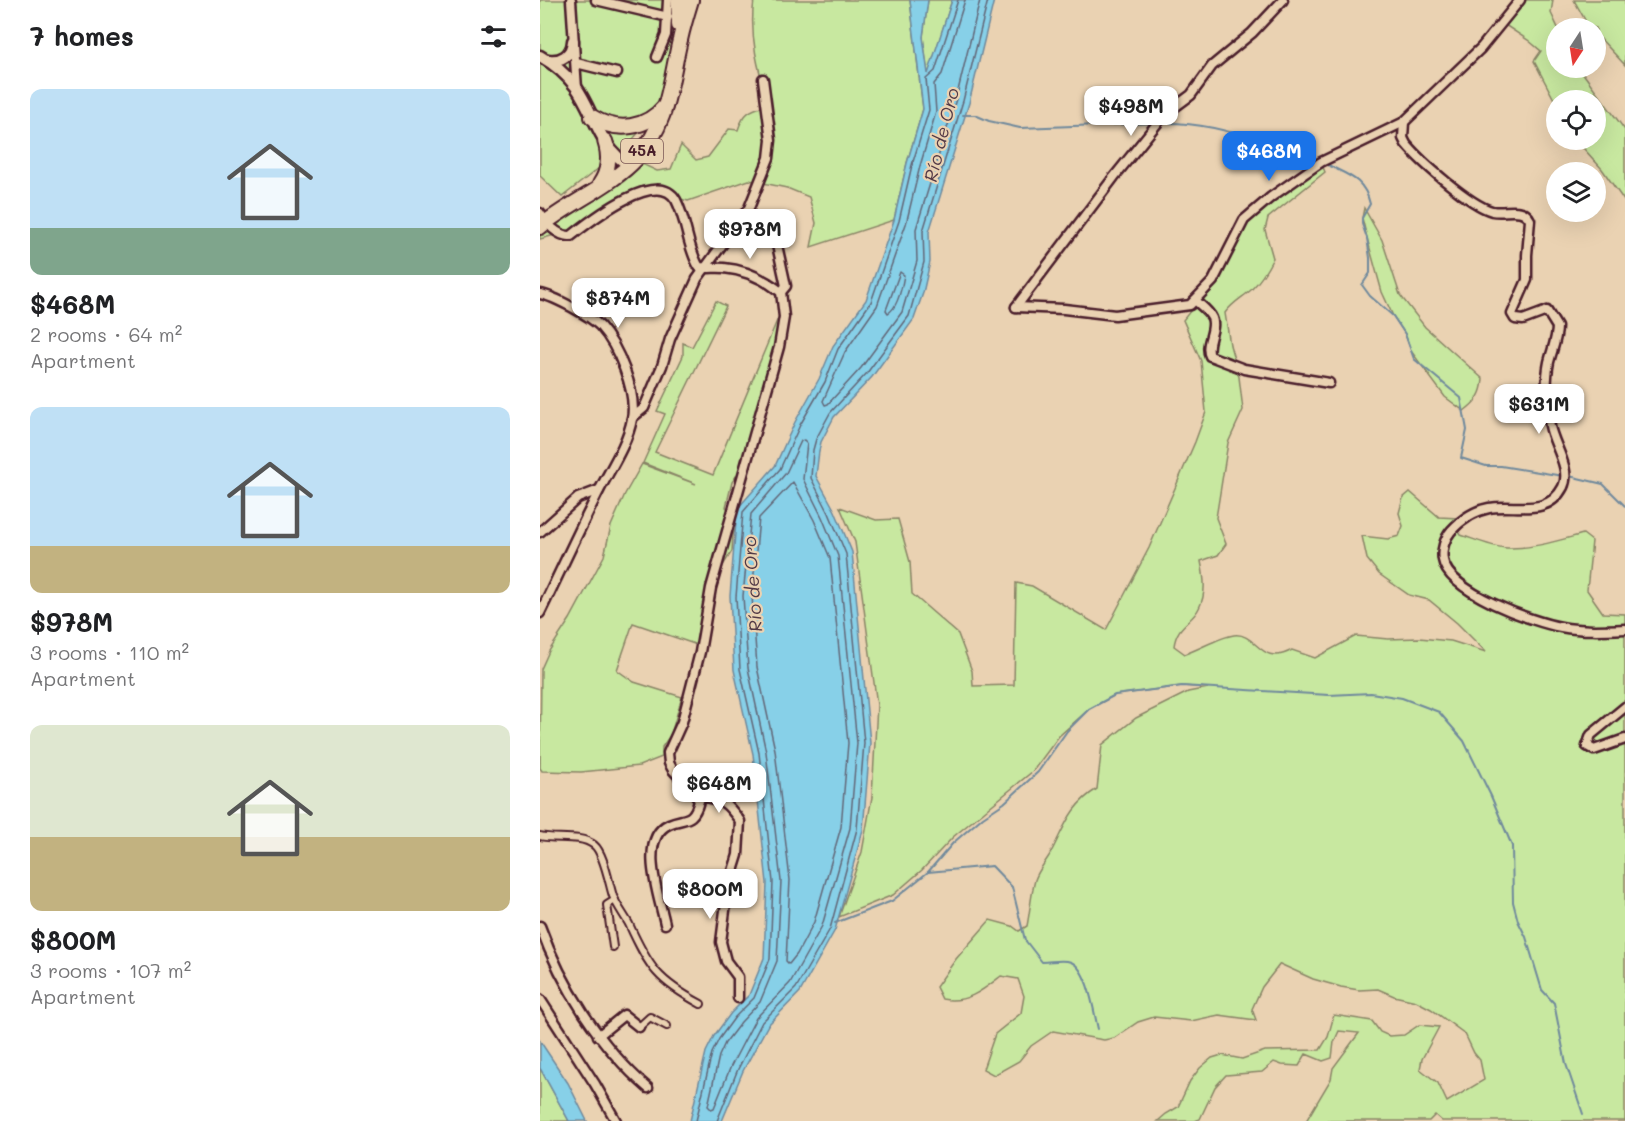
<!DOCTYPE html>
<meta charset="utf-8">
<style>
:root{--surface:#fff;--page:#f2f2f2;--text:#202124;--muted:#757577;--accent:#1a73e8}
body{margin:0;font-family:Mali,sans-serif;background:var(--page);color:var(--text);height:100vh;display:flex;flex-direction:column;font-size:22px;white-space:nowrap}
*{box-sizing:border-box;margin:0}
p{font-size:20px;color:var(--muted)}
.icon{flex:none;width:33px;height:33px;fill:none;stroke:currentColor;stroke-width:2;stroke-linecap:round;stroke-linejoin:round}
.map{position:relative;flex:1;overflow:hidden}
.panel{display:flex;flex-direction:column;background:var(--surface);width:540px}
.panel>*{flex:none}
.needle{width:39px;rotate:192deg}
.fabs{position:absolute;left:1006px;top:18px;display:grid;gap:12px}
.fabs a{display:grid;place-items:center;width:60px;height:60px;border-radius:50%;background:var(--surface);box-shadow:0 6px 24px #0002;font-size:30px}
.price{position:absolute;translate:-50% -51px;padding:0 14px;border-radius:12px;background:#fff;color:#222;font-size:20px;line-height:39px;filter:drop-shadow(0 2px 3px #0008)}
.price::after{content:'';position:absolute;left:50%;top:36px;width:18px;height:14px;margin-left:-9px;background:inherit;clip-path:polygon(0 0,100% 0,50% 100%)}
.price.current{background:var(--accent);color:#fff}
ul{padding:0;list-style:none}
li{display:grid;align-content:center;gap:12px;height:318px;padding:0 30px}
li span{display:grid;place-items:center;height:186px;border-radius:12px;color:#555}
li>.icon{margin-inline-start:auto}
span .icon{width:108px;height:108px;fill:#fffc;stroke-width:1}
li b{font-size:26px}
h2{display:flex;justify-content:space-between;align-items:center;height:72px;padding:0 30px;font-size:26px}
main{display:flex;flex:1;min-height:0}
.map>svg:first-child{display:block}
.green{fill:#c8e8a0;stroke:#898466;stroke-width:1.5}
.water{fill:#87d0e8;stroke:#6f899c;stroke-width:1.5}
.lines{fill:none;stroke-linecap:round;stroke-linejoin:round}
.shore{stroke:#626677;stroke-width:1.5}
.stream{stroke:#6f899c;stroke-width:2}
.pedestrian-casing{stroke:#4a1f2b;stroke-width:10}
.minor-casing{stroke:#4a1f2b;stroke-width:13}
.tertiary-casing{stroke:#4a1f2b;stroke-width:15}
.trunk-casing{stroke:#4a1f2b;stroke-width:18}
.pedestrian{stroke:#ead2b2;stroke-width:6}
.minor{stroke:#ead2b2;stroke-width:8}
.tertiary{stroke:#ead2b2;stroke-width:10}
.trunk{stroke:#ead2b2;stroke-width:14}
.labels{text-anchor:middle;stroke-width:4.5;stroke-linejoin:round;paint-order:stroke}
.shield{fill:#ead2b2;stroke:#7a5554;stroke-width:1.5}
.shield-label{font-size:15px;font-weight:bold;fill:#4a1f2b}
.water-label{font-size:18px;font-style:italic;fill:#533a47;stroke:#ead2b2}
</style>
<main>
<section class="panel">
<h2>7 homes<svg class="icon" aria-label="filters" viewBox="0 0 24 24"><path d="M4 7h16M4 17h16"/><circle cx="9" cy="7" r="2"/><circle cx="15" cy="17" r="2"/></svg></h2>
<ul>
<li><span style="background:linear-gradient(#bfe0f5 75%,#7fa58c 0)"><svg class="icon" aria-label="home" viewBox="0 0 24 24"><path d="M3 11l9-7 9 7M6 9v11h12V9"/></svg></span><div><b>$468M</b><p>2 rooms · 64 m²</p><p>Apartment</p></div></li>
<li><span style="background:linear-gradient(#bfe0f5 75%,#c2b280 0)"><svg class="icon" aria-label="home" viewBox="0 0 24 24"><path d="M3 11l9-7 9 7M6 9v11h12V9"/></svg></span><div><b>$978M</b><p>3 rooms · 110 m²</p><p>Apartment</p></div></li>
<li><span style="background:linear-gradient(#dfe7d0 60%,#c2b280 0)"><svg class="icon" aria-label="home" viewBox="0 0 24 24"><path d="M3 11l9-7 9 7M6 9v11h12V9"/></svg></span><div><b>$800M</b><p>3 rooms · 107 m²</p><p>Apartment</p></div></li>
</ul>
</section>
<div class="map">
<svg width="1085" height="1121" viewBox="0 0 1085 1121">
<rect width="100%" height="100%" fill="#ead2b2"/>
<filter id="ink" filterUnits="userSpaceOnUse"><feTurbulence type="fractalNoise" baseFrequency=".0167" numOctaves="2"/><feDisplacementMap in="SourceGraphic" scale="12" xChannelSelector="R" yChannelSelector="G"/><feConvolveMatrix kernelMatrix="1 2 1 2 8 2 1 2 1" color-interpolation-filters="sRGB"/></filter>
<g filter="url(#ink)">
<g class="green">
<path d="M0 0H133L134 35 118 110 87 146 22 197 0 176Z"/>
<path d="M214 0H370L383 109 367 163 354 220 271 247 276 223 269 197 247 188 209 180 148 201 137 198 126 188 116 186 106 188 37 229 0 239V229L98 162 117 171 131 169 141 145 156 160 168 157 189 129 198 130C204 111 211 110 229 104 218 70 209 36 214 0Z"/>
<path d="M388 0H412L388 76 383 37Z"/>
<path d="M982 0H1013L1011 13 1018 28 1017 68H1039L1085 130V202L1062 169 1036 140H1056V100H1017V105L994 61 1001 51 988 40 962 23Z"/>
<path d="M1034 0H1085V65L1056 34V28L1049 27Z"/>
<path d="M782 165 785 172 728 218 725 230 733 258C727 270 721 280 711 290 702 298 692 303 685 313L690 345 699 377 703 410 688 443 676 518 686 544 678 555 661 561C664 577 667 593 659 608 652 623 637 624 634 646L645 654C660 649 679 637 694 635 717 632 720 668 752 650L775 658 816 636 848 639 879 638 911 641 946 652 917 623 889 600 869 595 839 574 827 559 822 536 848 539 859 536 863 526 859 513 863 498 870 492 899 517 918 518 916 527 921 535C936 540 952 547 967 548 992 549 1020 540 1043 534L1052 541 1047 590 1063 613 1085 614V1121H902L895 1115 889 1121H766L791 1079 793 1068 819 1033 799 1031 794 1042 792 1058 783 1061 766 1054 759 1066 742 1065 734 1062 722 1072 686 1075 675 1087 660 1119 655 1121H618L626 1114 638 1107 650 1081 660 1068 672 1058 682 1055 702 1059 725 1051 780 1050 788 1037 794 1015 832 1021 840 1032 849 1036 864 1035 879 1025 899 1027 882 1059 880 1069 898 1083 907 1102 944 1080 940 1060 934 1053 925 1034 891 1009 876 1001 854 996 838 989 819 990 801 987 773 979 740 964 722 987 712 1009 716 1020 679 1015 651 1021 614 1017 598 1022 574 1038 564 1040 513 1031 491 1046 479 1061 454 1075 443 1069 455 1034 481 1013 484 996 478 979 461 976C443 990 427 1004 402 999L396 987 416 959 450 920 472 926 479 931 487 926C490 911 491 895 495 880 498 871 504 864 509 856 524 829 529 806 557 789L562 745 596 718 648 692 668 688 642 686 575 695 549 709 519 736 493 771 413 837 382 870 353 895 299 917 322 852 332 797 337 705 315 542 300 507 336 520 358 519 370 562 372 594 418 634 432 671 433 686 474 685 476 583 492 586 566 630 609 548 655 442 666 412 661 361 643 320 673 282 705 222 732 199Z"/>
<path d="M824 208 842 240 860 295 885 327 943 379C942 395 936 402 924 411L905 397 871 351 865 334 853 316 842 292 827 238 822 218Z"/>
<path d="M248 294 199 472 192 482 186 507 200 518 193 535 192 551 171 585 160 646 93 623 77 670 94 682 142 697 131 734 122 747V757L99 766 41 772 2 771 0 768 1 669 9 651 30 619 64 556 71 526 85 494 102 464 156 484 103 463 125 414 117 411 143 356V343L152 347 176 301 186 306 115 452 173 475Z"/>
<path d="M0 1068 29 1121H0Z"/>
</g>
<g class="water">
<path d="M370 0H388L383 37 388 74 412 0H454L429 103 389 232 390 262 383 293 374 319 332 377 294 417 281 442 279 451 276 476 295 511 312 552 330 743 323 830 295 930 260 992 228 1025 203 1071 182 1121H150L166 1052 174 1036 191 1013 209 995 224 958 227 883 213 754 194 670 190 596 197 509 235 466 255 422 279 379 293 346 326 300 354 220 367 163 383 109Z"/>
<path d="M0 1041 28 1083 47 1121H29L0 1068Z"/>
</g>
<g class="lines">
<g class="shore">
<path d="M425 0 402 74 394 84 396 112 380 166 366 224 337 306 305 352 283 401 285 405 288 404 321 368 362 312 377 261 376 229 416 99 440 0"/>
<path d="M360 272 364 275C362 287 358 308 348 313L346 310Z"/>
<path d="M264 440 267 443 263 479 282 517 298 556 317 743 310 828 282 926 250 983 216 1018 191 1066 174 1108 171 1109 168 1106 179 1056 185 1043 201 1022 220 1002 237 961 241 881 226 752 208 668 203 596 211 514 246 473 261 441Z"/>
<path d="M253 482 274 520 290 558 308 743 301 827 274 922 257 954 249 964 246 961 250 880 235 750 217 667 212 596 219 518Z"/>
<path d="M156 1121 172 1053 179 1039 195 1017 214 998 230 959 233 882 219 753 200 669 196 597 203 512 240 469 260 425 285 382 298 349 331 302 359 221 372 165 389 110 386 79 395 71 418 0"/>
<path d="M177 1121 198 1069 222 1022 256 988 290 929 317 829 324 743 306 554 289 513 271 478 273 450 276 439 290 413 327 373 369 316 384 262 383 231 423 101 448 0"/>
</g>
<g class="stream">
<path d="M423 115H435L449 121 480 128 613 123"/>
<path d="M622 123C656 122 689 130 721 142 742 151 753 159 777 162"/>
<path d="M784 165H788C810 176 824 179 830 204L822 218V224L827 238 830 258V273L822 285 830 296 853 316 865 334 874 359 921 398 927 430 921 458 946 466H961L1023 476"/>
<path d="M1029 476 1063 484 1085 506"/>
<path d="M388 872 452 866 472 887 485 940 502 962C511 962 523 959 531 962 548 969 554 1013 558 1029"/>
<path d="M295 923 352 901 388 872 413 843 443 817 464 803 498 772 527 731 549 709 575 695 642 686 789 695 831 693 862 698 899 712 924 741 951 796 972 846 973 902 978 921 986 937 1002 990 1014 1003 1026 1064 1043 1114"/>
</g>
<g class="pedestrian-casing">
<g id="pedestrian">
<path d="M0 836C16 840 40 834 54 845 64 853 69 884 73 896 77 906 84 915 89 924 109 968 118 981 161 1004"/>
<path d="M73 947 67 905 75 900"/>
<path d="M99 1027 110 1017 127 1026"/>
</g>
</g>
<g class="minor-casing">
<g id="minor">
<path d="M31 0 37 89"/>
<path d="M56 0 128 17"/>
<path d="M117 57 126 35 128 0"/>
<path d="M36 63 77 73"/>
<path d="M864 122 863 138 866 144C881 162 930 205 952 211 965 214 983 205 990 220L987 255V280L972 314 975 319 983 320 1007 311 1017 327C1017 339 1012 350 1009 362 1005 381 1007 407 1010 426 1013 444 1032 469 1023 487 1007 518 975 503 949 508 933 511 922 519 911 531 905 538 901 550 903 560 908 592 993 622 1021 627 1042 631 1064 630 1085 629"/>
<path d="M0 213C6 223 18 237 31 236 49 222 117 167 136 200 147 221 147 247 159 267 168 269 175 267 184 268 206 270 223 278 241 292"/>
<path d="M0 294C14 296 50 316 60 326 78 346 97 391 92 419 88 442 71 468 60 489 39 530 20 572 0 613"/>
<path d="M655 300C660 305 669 311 672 318 677 330 664 344 670 356L704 369 789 383"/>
<path d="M476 307 524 309 575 315 650 305 673 281 704 220 731 197 781 162 864 122 941 48 980 0"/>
<path d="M476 307 574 177 624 115 651 95 672 66 712 33 743 0"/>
<path d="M92 418 104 408 122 366 130 339 157 279 209 208 229 158 231 140 223 79"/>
<path d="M0 532 38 498 59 490"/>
<path d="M1085 707 1051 735 1047 746 1054 750 1085 739"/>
<path d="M155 794C182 803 181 795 200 821L198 855 188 887 181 942 186 961 198 977V998"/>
<path d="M125 924C120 899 97 839 129 824 144 817 153 824 159 801L155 794 133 770 129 763 128 753 142 722 160 652 171 588 239 347 244 317 241 292 246 286 237 245V227"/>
<path d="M0 926C21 985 60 1047 108 1088"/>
<path d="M0 999 55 1084 76 1121"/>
<path d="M58 1036 84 1015 99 1027"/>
</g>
</g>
<g class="tertiary-casing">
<g id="tertiary">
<path d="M0 56C14 64 26 74 36 87 54 112 60 149 89 165"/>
<path d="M8 60C21 62 32 55 33 41"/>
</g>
</g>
<g class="trunk-casing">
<g id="trunk">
<path d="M139 25V0"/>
<path d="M52 117C77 133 106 129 125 106"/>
<path d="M60 184C69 171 70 156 65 141"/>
<path d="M0 227C30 202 70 187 97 158 128 125 130 82 140 40 143 26 147 13 151 0"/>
</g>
</g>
<use href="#pedestrian" class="pedestrian"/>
<use href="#minor" class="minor"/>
<use href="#tertiary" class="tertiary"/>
<use href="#trunk" class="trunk"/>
</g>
</g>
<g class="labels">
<rect class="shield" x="81" y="139" width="42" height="24" rx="4.5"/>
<g class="shield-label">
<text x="102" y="156">45A</text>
</g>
<g class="water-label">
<text transform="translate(402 135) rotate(-76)" y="6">Río de Oro</text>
<text transform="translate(213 584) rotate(-94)" y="6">Río de Oro</text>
</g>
</g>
</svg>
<div class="fabs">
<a><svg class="needle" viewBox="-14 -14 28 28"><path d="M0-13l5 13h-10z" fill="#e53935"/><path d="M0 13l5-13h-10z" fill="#757577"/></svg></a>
<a><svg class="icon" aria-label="locate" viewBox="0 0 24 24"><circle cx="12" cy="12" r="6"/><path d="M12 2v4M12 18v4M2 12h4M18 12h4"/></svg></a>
<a><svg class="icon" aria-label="layers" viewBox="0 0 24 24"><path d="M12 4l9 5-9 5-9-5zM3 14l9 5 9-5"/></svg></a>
</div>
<b class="price" style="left:591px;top:137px">$498M</b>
<b class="price current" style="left:729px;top:182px">$468M</b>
<b class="price" style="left:210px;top:260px">$978M</b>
<b class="price" style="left:78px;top:329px">$874M</b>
<b class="price" style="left:999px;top:435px">$631M</b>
<b class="price" style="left:179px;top:814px">$648M</b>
<b class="price" style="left:170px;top:920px">$800M</b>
</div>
</main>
